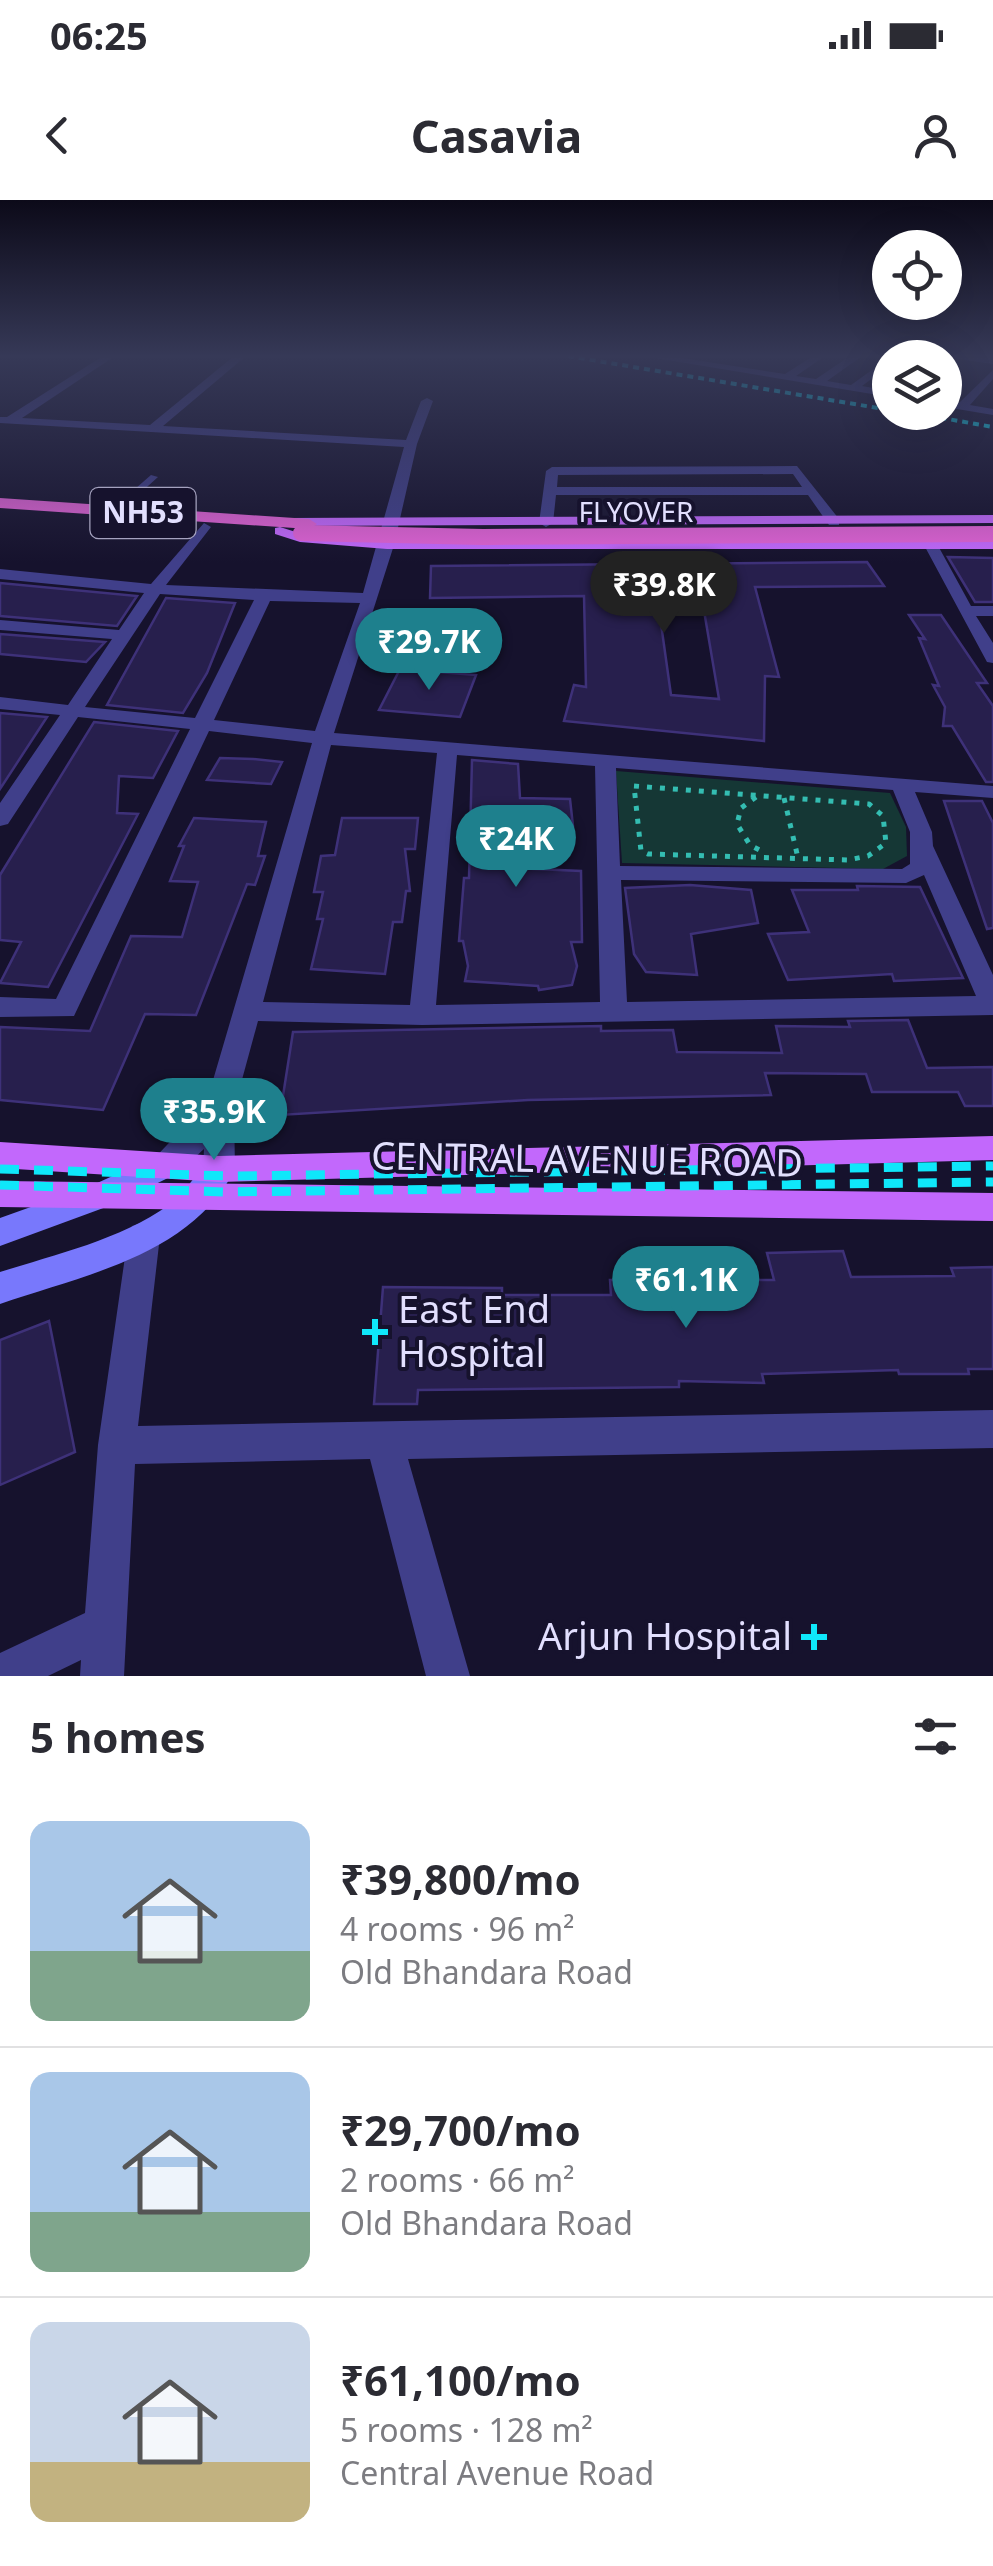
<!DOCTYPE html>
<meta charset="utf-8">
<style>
:root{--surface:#fff;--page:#f2f2f3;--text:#2b2b33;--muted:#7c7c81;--line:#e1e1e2;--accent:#1e808d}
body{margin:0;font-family:"Noto Sans",sans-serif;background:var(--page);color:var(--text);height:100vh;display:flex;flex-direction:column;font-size:38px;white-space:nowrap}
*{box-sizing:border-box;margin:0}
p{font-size:32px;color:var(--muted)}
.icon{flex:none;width:55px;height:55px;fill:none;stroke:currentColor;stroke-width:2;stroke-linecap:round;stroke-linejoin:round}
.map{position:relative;height:1476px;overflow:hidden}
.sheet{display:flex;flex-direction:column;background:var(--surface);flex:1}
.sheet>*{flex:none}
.fabs{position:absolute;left:872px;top:30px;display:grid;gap:20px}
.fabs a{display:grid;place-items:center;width:90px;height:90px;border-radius:50%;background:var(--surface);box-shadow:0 10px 40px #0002;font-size:50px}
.price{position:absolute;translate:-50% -85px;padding:0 22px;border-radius:35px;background:var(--accent);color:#fff;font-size:32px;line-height:65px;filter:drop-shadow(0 2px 5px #0008)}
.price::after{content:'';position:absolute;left:50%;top:60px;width:30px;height:22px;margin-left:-15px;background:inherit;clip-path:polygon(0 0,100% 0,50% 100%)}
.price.selected{background:#222;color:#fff}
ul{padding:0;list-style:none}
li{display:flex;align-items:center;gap:30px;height:250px;padding:0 30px}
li+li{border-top:2px solid var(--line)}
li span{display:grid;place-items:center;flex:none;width:280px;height:200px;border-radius:20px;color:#555}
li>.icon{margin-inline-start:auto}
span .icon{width:120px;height:120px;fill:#fffc;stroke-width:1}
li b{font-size:42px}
h2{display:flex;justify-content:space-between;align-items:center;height:120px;padding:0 30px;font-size:42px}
.status{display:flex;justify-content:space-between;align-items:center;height:70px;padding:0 50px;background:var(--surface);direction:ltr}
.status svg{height:28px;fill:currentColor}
header{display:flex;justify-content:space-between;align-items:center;height:130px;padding:0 30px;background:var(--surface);font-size:45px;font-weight:700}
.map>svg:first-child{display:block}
.green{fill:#153735}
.building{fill:#271f4d;stroke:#3e3179;stroke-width:2.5;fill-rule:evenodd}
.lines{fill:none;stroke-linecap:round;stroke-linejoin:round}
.path{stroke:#34bdb2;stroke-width:5;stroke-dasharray:5 8;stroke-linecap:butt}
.service{fill:#403f8a;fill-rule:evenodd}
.minor{fill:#403f8a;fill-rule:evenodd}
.secondary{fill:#7878fc;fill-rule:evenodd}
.primary{fill:#c268fc;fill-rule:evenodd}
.trunk{fill:#df62d4;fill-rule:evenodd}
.rail-far1{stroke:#0fe7fa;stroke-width:4;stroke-dasharray:6 5;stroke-linecap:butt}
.rail{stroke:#0fe7fa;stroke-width:9;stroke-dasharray:19 15;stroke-linecap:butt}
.trunk-bridge{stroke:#df62d4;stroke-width:16}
.poi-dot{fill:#0fe7fa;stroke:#16122d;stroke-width:4}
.labels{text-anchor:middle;stroke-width:8;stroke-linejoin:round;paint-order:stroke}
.far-street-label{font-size:28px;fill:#e2dffe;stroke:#16122d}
.shield{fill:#16122d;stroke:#a5a2bf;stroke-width:2.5}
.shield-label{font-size:30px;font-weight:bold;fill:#e2dffe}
.near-street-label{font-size:38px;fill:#e2dffe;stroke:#16122d}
.near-poi-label{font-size:38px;fill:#e2dffe;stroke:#16122d;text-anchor:start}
</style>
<div class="status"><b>06:25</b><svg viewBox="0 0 49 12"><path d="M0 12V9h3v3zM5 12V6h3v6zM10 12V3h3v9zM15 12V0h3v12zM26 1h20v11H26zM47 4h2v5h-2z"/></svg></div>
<header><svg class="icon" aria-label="back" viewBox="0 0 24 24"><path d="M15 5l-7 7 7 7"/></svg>Casavia<svg class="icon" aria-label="person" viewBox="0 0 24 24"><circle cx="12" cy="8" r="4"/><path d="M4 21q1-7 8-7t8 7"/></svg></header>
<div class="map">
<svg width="993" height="1476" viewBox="0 0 993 1476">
<rect width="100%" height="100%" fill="#16122d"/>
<path class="green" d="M616 571 890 593 906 627 907 656 883 669 622 663Z"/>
<g class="building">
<path d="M948 357 993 358V402H975Z"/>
<path d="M867 362 884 386 755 387 779 477 765 476 764 541 564 521 574 485 586 487 584 396 430 398 431 366ZM700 387 719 499 671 495 656 388Z"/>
<path d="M0 383 137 396 117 426 0 416Z"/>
<path d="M166 398 235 403 207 473 183 513 107 505Z"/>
<path d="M909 415H941L987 483H977L993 506V582H986L952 526H943L945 507 933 485 939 486 919 438 925 439Z"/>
<path d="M0 434 105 442 86 462 0 454Z"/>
<path d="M400 469 476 475 460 517 379 510Z"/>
<path d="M0 513 47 517 0 589Z"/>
<path d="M94 522 178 531 153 578 119 576 117 613 138 614 48 787 0 783 21 742 0 740V675Z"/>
<path d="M220 558 253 559 282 562 271 584 207 580Z"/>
<path d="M472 560 518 564 520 598 570 599 573 626 515 625 513 668 581 671 582 742H571L577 766 572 785 539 790 538 786 465 781 468 766 463 741H459L464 678H469Z"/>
<path d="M944 601H982L993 623V728L987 729Z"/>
<path d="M194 618 266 622 258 656H265L255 685 247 684 196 815 145 814 103 910 0 900V827L90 831 131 736 182 737 198 682 170 681 184 646H179Z"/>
<path d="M342 618H418L415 649H405L410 691H406L402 722H393L385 774 311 769 323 719H317L323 692H314L321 656 335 655Z"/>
<path d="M690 685 751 690 758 723 691 734 697 775 646 772 634 754 625 688Z"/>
<path d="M857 686 920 687 963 778 894 781 892 774 788 780 768 734 809 732 792 690H858Z"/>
<path d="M908 820 927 868 993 867V906H965L958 892H872L866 874 765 873 771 895 528 900 280 915 293 832 601 826V831L673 830 677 852 782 853 776 826 850 827 848 821Z"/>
<path d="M843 1051 851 1077 954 1076 951 1068 993 1067V1169H968L969 1174H899L898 1170 762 1174 764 1183 679 1181V1187L418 1190 417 1204H374L383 1087 502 1088V1095H611L610 1080H774L767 1053Z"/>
<path d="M49 1121 75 1252 0 1285V1140Z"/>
</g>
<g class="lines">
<g class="path">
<path d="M634 586 869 604 883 616 886 643 868 656 848 660 648 654 641 651Z"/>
<path d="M756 597 741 608 737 624 750 645 765 653"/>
<path d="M784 598 798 658"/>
</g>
<path class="service" d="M151 275 158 277 118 313H112V309Z"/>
<g class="minor">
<path d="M103 156H115L22 218 150 225 234 156H246L163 226 406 240 421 201 427 198 433 201 417 244 394 345 334 533 993 586V598L915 592 932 632 933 646 993 775V815L422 825 258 821 234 909 235 969 230 978 219 982 208 978 203 969 204 949C188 963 172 984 150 976L146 967 206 904 312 543 209 531 74 816 0 817V797L56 799 190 529 78 517 8 624 0 626V603L60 515 0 509V497L68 505 112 439 0 430V420L119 430 144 393 0 379V369L151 384 204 323 211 327 166 385 363 393 404 247 0 223V217H7ZM160 394 254 400 195 518 85 507ZM270 401 360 403 315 531 214 520ZM331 545 437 553 410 805 263 802ZM457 555 595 566 600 802 436 805ZM616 568 893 590 910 632V664L902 669 620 666ZM924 675 976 796 627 802 621 680 906 683Z"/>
<path d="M643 156H670L785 174 813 156H825L796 176 816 179 850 156H862L827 181 851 185 890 157V165L862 186 890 191V197Z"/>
<path d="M926 156H937L925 158Z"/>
<path d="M953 156 993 158V164L958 159Z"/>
<path d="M993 170V179L970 205 993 209V215L945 207V201L959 203Z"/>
<path d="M797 266 839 319V325H829L808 295H556L553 323 546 327 539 323 546 271 552 267ZM793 274 802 287H557L558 275Z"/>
<path d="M926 342H936L971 406H993V416H976L993 443V463L987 462 924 345Z"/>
<path d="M144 1022 156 1026 160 1036 138 1226 993 1210V1248L408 1259 470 1476H426L370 1259 135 1264 124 1476H80L81 1460 48 1476H0V1453L85 1413 98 1245 128 1036 132 1026Z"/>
</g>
<g class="secondary">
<path d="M161 954 172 958 176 967 172 976 117 1003 0 1046V1018L95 984Z"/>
<path d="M219 956 230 960 235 969C192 1055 84 1075 0 1104V1072C57 1054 119 1040 169 1005 188 992 201 962 219 956Z"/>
</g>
<g class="primary">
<path d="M993 315V323L286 326 279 322 286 318Z"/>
<path d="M280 327 302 334 387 341H993V349H387L300 342 275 334V328Z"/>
<path d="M993 936V960L219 982 0 968V942L219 956Z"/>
<path d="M0 981 993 993V1021L0 1007Z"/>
</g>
<path class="trunk" d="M0 298 309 319 317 324 309 329 0 308Z"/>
<g class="rail-far1">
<path d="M568 156 890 210"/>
<path d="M908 212 993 227"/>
</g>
<g class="rail">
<path d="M0 969 230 976 993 966"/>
<path d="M0 985 226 992 993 982"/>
</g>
<path class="trunk-bridge" d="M301 333 483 337 993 334"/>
</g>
<linearGradient id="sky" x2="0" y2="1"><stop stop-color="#0c0a19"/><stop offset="0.43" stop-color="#363957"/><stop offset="1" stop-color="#363957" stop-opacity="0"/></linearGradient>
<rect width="993" height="363" fill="url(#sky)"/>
<g class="poi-dot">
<path d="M370 1117h10v10h10v10h-10v10h-10v-10h-10v-10h10z"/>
<path d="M809 1422h10v10h10v10h-10v10h-10v-10h-10v-10h10z"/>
</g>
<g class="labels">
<g class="far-street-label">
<text x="636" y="322">FLYOVER</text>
</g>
<rect class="shield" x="90.5" y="288" width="105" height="50" rx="8"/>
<g class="shield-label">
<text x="143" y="323">NH53</text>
</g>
<g class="near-street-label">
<text transform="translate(587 960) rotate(1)" y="13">CENTRAL AVENUE ROAD</text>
</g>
<g class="near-poi-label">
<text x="398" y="1123">East End<tspan x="398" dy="44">Hospital</tspan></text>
<text x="792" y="1450" text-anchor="end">Arjun Hospital</text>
</g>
</g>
</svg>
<div class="fabs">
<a><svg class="icon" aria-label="locate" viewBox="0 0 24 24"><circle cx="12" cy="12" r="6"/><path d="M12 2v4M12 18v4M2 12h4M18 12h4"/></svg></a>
<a><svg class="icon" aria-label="layers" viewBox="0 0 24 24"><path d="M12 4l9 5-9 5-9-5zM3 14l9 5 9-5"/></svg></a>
</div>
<b class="price selected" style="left:664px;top:436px">₹39.8K</b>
<b class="price" style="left:429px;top:493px">₹29.7K</b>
<b class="price" style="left:516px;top:690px">₹24K</b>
<b class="price" style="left:214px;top:963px">₹35.9K</b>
<b class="price" style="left:686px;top:1131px">₹61.1K</b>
</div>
<section class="sheet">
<h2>5 homes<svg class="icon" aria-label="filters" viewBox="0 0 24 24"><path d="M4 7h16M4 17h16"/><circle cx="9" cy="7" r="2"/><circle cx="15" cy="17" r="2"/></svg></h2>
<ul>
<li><span style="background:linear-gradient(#a9c7e8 65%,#7fa58c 0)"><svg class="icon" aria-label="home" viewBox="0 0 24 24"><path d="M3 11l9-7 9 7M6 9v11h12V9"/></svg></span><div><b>₹39,800/mo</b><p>4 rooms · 96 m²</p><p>Old Bhandara Road</p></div></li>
<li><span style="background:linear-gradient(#a9c7e8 70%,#7fa58c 0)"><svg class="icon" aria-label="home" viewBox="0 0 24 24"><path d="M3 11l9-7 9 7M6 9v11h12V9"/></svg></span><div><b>₹29,700/mo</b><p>2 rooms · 66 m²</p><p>Old Bhandara Road</p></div></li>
<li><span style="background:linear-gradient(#c9d6e8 70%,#c2b280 0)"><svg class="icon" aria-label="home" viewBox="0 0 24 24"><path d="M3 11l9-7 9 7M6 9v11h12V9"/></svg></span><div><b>₹61,100/mo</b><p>5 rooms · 128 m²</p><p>Central Avenue Road</p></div></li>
</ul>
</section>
